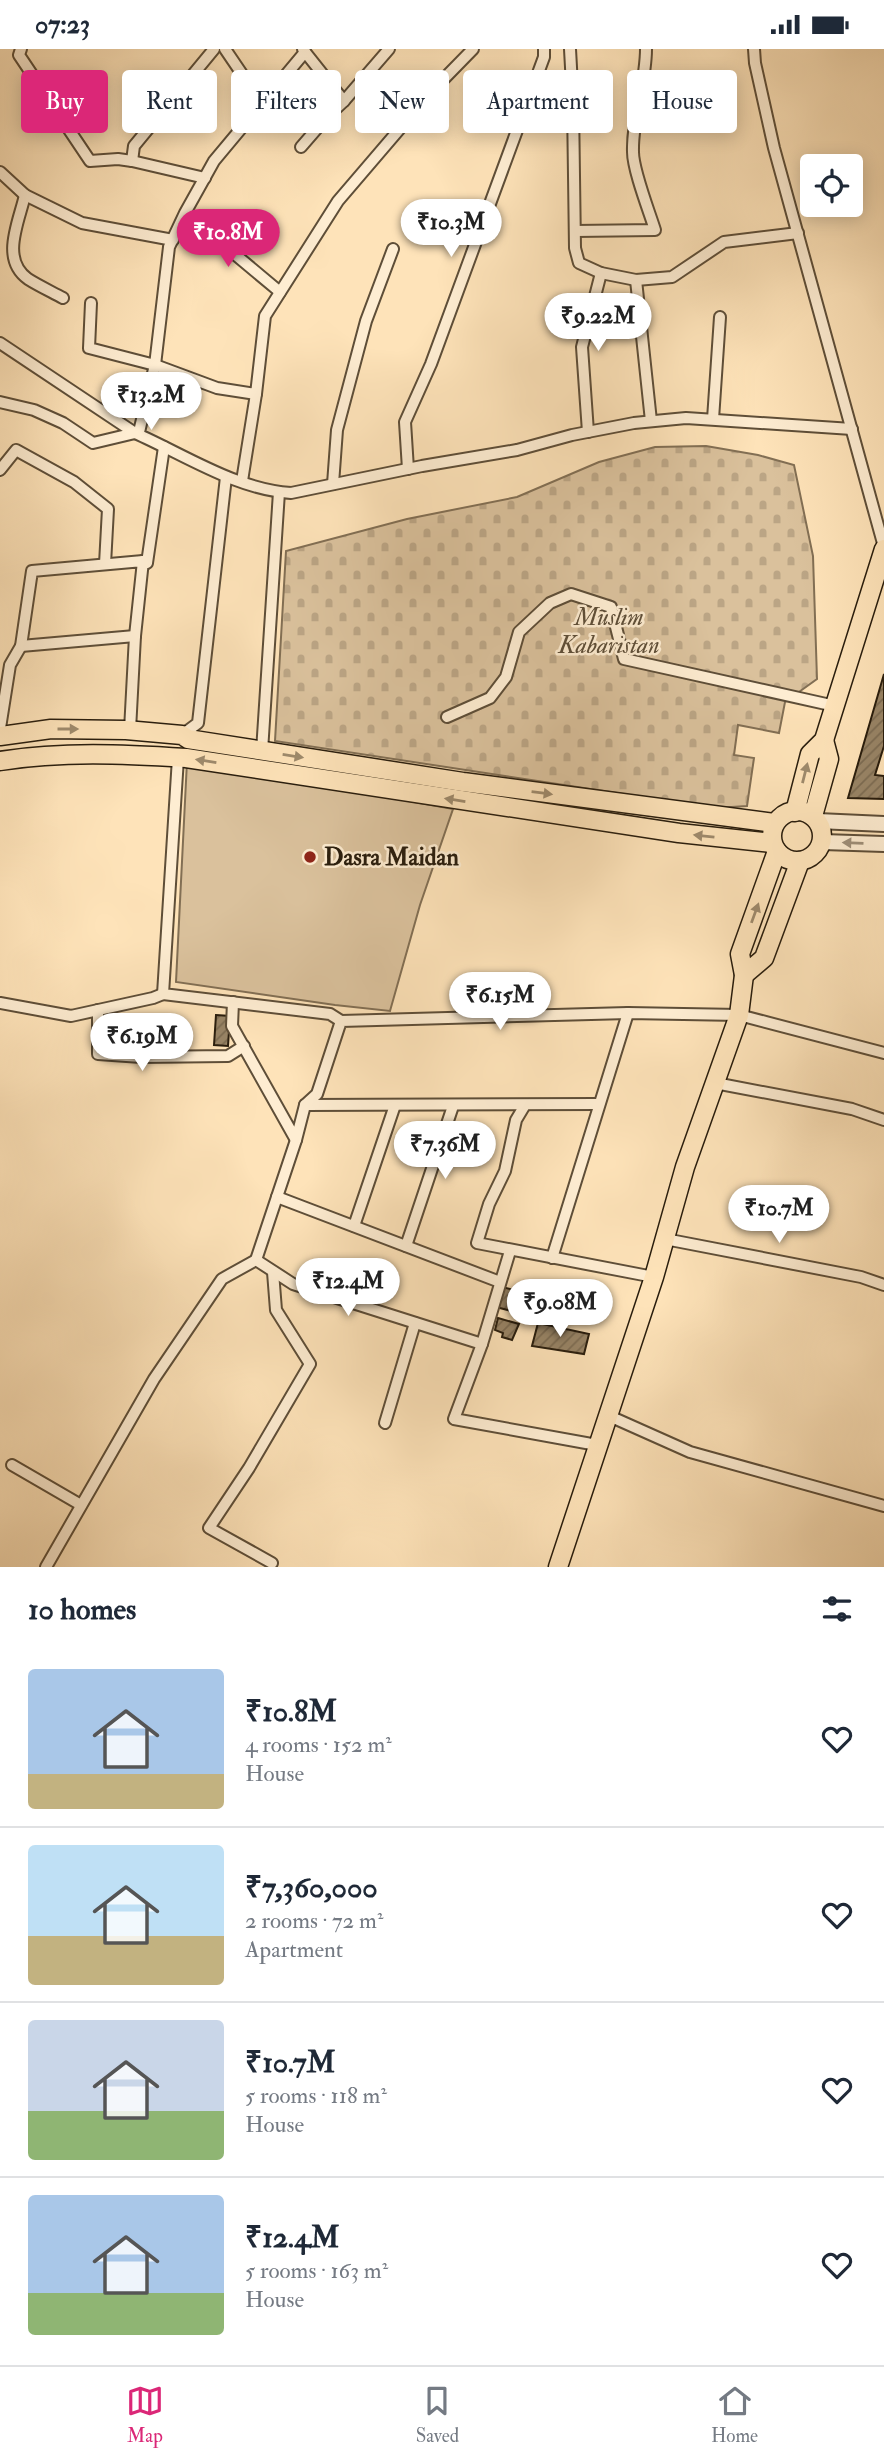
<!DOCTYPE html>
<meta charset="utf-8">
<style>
:root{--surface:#fff;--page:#f2f2f3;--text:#1f2937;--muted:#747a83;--line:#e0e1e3;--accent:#db2777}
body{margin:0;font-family:"IM FELL Double Pica",serif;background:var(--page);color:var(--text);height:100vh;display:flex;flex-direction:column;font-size:26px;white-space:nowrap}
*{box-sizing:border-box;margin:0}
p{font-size:23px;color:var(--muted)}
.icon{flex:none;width:38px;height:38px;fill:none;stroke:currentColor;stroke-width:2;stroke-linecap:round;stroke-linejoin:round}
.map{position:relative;height:1518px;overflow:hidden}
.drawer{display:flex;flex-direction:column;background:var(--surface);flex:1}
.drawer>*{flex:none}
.hud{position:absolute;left:21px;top:21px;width:844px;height:63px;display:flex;gap:14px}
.tools{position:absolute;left:800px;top:105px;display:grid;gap:14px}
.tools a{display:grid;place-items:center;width:63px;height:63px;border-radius:7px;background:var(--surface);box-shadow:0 4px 18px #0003;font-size:35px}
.price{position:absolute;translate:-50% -60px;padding:0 16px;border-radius:24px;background:#fff;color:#222;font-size:23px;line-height:46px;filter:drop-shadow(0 2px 4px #0008)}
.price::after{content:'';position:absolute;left:50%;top:42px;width:21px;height:16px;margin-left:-10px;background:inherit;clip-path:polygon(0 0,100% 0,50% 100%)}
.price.on{background:var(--accent);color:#fff}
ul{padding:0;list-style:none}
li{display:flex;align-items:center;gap:21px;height:175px;padding:0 28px}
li+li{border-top:2px solid var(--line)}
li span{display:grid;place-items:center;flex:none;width:196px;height:140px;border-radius:7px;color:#555}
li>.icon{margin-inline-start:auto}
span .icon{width:84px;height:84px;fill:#fffc;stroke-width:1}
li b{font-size:30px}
h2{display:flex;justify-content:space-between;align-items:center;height:84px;padding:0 28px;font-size:30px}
.chip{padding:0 24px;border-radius:7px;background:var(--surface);box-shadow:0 4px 18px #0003;font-size:24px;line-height:63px}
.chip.on{background:var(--accent);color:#fff}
.status{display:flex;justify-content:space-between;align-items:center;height:49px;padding:0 35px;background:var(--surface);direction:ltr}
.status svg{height:19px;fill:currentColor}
.tabs{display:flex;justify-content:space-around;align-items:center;height:98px;border-top:2px solid var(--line);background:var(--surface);font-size:19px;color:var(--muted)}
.tabs a{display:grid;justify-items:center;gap:4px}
.tabs .on{color:var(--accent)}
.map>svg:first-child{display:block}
.green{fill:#dac19c;stroke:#826f54;stroke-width:2}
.cemetery{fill:url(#cemetery-stones);stroke:#826f54;stroke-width:2}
.building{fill:url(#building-hatch);stroke:#291d0d;stroke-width:2}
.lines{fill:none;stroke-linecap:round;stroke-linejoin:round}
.minor-casing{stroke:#5e4e38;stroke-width:14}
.tertiary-casing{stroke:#5e4e38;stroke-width:18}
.primary-casing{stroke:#291d0d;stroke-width:21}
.minor{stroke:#feedd2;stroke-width:10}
.tertiary{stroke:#feedd2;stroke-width:14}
.primary{stroke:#fee3b9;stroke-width:18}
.oneway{fill:#9e8a6c}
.oneway2{fill:#9e8f79}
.poi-dot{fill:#8f2418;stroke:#feedd2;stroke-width:2.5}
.labels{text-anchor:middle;stroke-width:5;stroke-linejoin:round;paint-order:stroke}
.park-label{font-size:24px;font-style:italic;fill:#5e4e38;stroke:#feedd2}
.poi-label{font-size:24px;font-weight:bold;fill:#291d0d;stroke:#feedd2;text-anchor:start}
</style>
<div class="status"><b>07:23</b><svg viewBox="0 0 49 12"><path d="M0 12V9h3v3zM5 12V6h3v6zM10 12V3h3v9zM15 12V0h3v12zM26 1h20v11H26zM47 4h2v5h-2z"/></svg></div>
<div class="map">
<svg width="884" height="1518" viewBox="0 0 884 1518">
<defs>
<pattern id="cemetery-stones" width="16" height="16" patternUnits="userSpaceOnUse" patternTransform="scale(1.75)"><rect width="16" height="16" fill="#dac19c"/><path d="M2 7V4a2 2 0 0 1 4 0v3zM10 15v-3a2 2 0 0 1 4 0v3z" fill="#bba585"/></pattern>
<pattern id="building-hatch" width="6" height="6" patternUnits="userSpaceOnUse" patternTransform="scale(1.75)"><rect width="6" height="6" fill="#988466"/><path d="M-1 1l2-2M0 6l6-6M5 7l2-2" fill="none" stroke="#7c6b52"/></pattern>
</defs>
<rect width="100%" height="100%" fill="#fee3b9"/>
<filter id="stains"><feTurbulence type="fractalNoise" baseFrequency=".00286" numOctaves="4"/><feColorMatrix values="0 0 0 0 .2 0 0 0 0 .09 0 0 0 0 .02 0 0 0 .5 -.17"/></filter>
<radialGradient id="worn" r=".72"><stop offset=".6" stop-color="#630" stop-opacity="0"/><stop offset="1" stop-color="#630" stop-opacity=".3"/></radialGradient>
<path class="green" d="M187 712 453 760 420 856 390 962 335 956 176 933Z"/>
<path class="cemetery" d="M706 397 758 406 794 416 813 507 817 630 785 653 779 684 738 676 734 706 754 709 747 757 716 759 275 692 286 502 407 470 517 448 599 413 655 398Z"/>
<g class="building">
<path d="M884 625V697L875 726 884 727V750L848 749Z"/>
<path d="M216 966 230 967 228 997 214 996Z"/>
<path d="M502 1238 547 1249 542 1270 496 1258Z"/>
<path d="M498 1269 519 1275 512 1291 502 1288 503 1284 495 1281Z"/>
<path d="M538 1274 589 1285 584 1305 532 1297Z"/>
</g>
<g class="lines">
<g class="minor-casing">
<g id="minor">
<path d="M21 0 19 6 90 112 118 110 132 112 205 129"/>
<path d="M225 0 261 53"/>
<path d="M473 0 433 41 338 152 265 267 256 345 217 339 155 316 139 383 135 384C185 406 235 440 291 444L422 417 517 401 572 386 634 374 686 369 852 380"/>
<path d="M570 0 573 55 575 199 579 214 601 224 636 231 672 228 724 193 798 184"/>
<path d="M754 0 755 14 774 99 884 498"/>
<path d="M305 3 344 52 389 0"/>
<path d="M301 98 327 68 344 52"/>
<path d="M132 112 134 97 214 0"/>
<path d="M0 123 25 146 82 174 173 191"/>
<path d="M25 146C19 173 0 210 28 230 39 237 52 243 63 249"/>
<path d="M195 172 280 243"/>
<path d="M575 182 655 181C649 162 633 121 633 103 632 68 646 35 646 0"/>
<path d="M636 231 651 372"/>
<path d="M91 254 89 299 155 316 169 198 185 164 214 112 305 3 303 0"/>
<path d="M0 294 135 384 93 394 63 374 34 361 0 353"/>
<path d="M713 370 720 268"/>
<path d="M588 383 582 298 601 224"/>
<path d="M408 420 405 373 431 315 544 8V0"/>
<path d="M0 421 16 401 74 433 108 460 105 515"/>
<path d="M242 432 256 345"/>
<path d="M333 435 337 381 366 272 393 200"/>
<path d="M143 512 147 514 164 398"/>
<path d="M21 597 135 587"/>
<path d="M447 668 490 649 506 628 519 583 550 554 571 545 611 558 624 610 835 657"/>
<path d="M0 679 10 616 21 597 32 522 143 512 135 587 130 681"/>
<path d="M182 686 198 674 226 428"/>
<path d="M262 702 279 443"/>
<path d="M178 709 163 945 330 965 341 972"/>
<path d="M233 953 232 977 296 1091 305 1056 599 1055"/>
<path d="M0 954 71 967 153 949 163 945"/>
<path d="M98 961V1005L141 1008 228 1007 244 997"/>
<path d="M715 1034 852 1060 884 1071"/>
<path d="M305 1056 317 1045 341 972 628 964 739 966 884 1004"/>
<path d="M525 1056 516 1071 505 1122 489 1155 477 1194 654 1228"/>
<path d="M296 1091 256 1211 293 1235 482 1295 510 1202"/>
<path d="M277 1148 500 1233"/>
<path d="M354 1177 395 1056"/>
<path d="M665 1190 861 1228 884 1236"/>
<path d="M406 1197 453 1057"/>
<path d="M552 1209 628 964"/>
<path d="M482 1295 454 1370 597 1396"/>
<path d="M607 1366 690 1403 884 1457"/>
<path d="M385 1374 415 1274"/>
<path d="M12 1416 81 1456"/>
<path d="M272 1514 209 1479 249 1419 310 1315 276 1261 273 1223"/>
<path d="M46 1518 154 1330 222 1230 256 1211"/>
</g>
</g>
<g class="tertiary-casing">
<g id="tertiary">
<path d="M818 772 884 775"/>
<path d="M823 793 884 795"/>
</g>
</g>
<g class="primary-casing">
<g id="primary">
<path d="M0 687 51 680 126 681 182 686 188 690 463 733 774 774"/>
<path d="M0 712C62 702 124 705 186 709L679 784 772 794"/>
<circle cx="797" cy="787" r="25"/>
<path d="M795 763 810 705 824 691 884 500"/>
<path d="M813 767 829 710 824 691"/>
<path d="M744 926 764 909 800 812"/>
<path d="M558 1518 654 1228 685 1118 739 966 744 926 740 905 777 802"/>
</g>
</g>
<use href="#minor" class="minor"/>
<use href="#tertiary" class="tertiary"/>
<use href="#primary" class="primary"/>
</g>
<defs><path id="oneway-solid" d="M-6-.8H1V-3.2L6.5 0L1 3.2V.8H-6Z" transform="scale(1.75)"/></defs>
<g class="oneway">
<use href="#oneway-solid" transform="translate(68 680)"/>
<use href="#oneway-solid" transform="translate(293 707) rotate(9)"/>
<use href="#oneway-solid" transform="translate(206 712) rotate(-171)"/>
<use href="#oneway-solid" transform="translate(805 724) rotate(-76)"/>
<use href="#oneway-solid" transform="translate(542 744) rotate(7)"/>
<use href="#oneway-solid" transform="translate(455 751) rotate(-171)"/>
<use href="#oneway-solid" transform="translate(704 787) rotate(-174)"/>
<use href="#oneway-solid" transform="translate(755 864) rotate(-70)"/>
</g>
<use class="oneway2" href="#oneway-solid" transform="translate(853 794) rotate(-178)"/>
<circle class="poi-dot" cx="310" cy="808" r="7"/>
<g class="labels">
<g class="park-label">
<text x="609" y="576">Muslim<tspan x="609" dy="28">Kabaristan</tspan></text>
</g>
<g class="poi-label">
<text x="324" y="816">Dasra Maidan</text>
</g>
</g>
<rect width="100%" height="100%" filter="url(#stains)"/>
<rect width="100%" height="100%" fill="url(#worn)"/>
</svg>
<div class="tools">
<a><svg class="icon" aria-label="locate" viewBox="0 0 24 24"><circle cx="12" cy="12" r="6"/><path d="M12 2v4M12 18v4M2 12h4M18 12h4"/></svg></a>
</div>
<b class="price" style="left:451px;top:210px">₹10.3M</b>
<b class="price on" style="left:228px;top:220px">₹10.8M</b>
<b class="price" style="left:598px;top:304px">₹9.22M</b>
<b class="price" style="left:151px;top:383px">₹13.2M</b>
<b class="price" style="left:500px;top:983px">₹6.15M</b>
<b class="price" style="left:142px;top:1024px">₹6.19M</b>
<b class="price" style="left:445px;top:1132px">₹7.36M</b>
<b class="price" style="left:779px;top:1196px">₹10.7M</b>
<b class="price" style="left:348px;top:1269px">₹12.4M</b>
<b class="price" style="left:560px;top:1290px">₹9.08M</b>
<div class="hud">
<a class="chip on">Buy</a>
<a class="chip">Rent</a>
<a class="chip">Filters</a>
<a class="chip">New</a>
<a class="chip">Apartment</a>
<a class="chip">House</a>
</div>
</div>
<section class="drawer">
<h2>10 homes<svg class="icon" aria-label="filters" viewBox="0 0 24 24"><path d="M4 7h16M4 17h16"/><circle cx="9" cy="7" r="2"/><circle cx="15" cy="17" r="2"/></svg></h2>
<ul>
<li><span style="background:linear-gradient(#a9c7e8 75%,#c2b280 0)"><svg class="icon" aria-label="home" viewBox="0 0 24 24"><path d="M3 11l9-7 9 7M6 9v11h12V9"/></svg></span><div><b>₹10.8M</b><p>4 rooms · 152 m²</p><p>House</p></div><svg class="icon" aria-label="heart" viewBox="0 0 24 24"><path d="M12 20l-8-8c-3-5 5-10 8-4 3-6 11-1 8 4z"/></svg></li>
<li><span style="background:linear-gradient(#bfe0f5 65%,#c2b280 0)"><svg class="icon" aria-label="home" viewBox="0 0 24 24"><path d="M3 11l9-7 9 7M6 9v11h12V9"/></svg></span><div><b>₹7,360,000</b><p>2 rooms · 72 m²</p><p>Apartment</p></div><svg class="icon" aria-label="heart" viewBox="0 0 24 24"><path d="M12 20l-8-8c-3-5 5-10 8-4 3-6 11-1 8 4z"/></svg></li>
<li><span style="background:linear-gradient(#c9d6e8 65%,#8fb573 0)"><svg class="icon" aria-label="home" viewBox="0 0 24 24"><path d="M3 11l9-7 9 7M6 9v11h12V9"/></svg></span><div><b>₹10.7M</b><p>5 rooms · 118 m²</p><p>House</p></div><svg class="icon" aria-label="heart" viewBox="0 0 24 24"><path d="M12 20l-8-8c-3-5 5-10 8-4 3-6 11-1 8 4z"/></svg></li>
<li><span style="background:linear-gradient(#a9c7e8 70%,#8fb573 0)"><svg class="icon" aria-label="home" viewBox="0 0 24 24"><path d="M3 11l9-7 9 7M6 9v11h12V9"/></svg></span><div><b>₹12.4M</b><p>5 rooms · 163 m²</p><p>House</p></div><svg class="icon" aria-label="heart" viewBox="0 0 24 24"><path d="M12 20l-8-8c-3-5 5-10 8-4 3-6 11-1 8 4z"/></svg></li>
</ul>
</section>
<nav class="tabs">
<a class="on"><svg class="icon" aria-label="map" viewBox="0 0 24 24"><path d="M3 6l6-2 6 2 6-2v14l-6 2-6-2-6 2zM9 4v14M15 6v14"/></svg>Map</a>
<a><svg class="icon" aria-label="saved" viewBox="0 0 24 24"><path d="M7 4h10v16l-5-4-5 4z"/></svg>Saved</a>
<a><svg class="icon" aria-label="home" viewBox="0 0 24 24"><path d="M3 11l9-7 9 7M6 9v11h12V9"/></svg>Home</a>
</nav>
